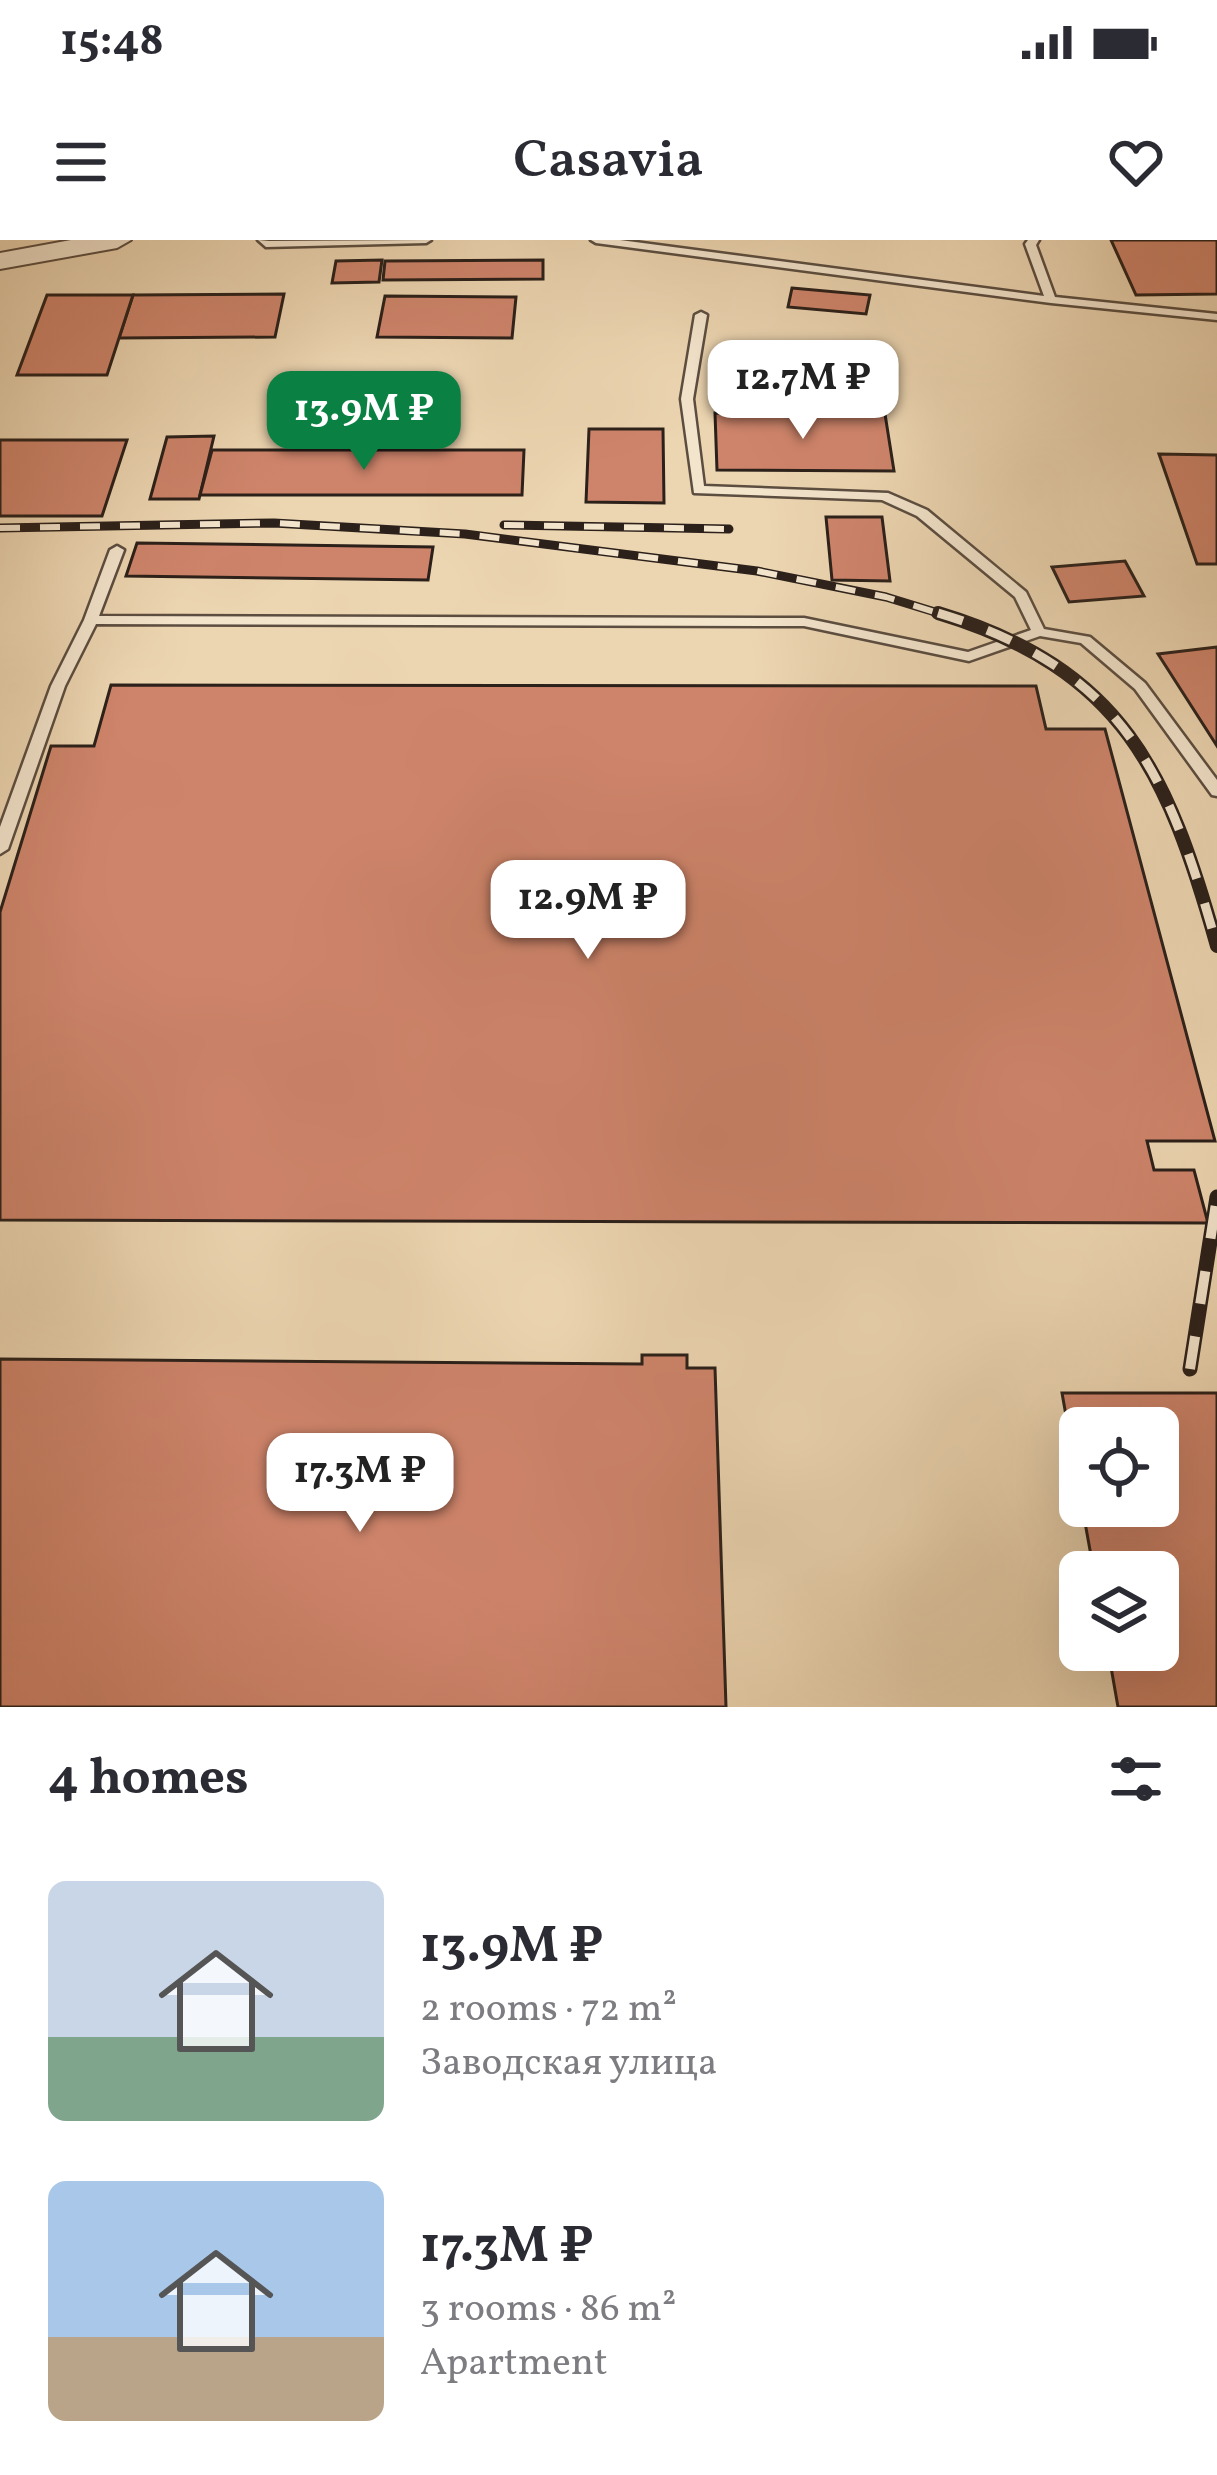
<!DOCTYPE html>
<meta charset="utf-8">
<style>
:root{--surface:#fff;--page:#f2f2f3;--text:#2b2b33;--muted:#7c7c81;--accent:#0b8043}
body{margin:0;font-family:Vollkorn,serif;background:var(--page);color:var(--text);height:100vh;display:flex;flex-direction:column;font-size:45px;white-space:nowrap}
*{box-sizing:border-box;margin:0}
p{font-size:39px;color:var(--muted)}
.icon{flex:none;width:66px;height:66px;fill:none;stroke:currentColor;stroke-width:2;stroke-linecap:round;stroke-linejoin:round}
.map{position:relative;height:1467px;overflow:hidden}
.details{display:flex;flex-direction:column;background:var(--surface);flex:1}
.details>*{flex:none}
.fabs{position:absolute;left:1059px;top:1167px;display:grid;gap:24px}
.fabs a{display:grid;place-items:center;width:120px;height:120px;border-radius:18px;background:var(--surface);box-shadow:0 12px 48px #0002;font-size:60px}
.price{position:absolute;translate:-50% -102px;padding:0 27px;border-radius:24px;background:#fff;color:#222;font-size:39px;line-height:78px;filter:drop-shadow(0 3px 6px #0008)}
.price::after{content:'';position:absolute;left:50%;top:72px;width:36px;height:27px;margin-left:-18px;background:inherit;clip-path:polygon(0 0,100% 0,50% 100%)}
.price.on{background:var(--accent);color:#fff}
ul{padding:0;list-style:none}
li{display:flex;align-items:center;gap:36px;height:300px;padding:0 48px}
li span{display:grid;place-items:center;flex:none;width:336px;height:240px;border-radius:18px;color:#555}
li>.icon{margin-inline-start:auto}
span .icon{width:144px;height:144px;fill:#fffc;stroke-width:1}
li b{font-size:51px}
h2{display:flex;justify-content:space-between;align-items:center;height:144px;padding:0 48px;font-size:51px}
.status{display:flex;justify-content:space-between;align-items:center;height:84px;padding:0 60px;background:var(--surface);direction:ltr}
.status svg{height:33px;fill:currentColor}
header{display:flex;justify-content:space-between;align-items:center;height:156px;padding:0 48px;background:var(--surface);font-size:54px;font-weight:600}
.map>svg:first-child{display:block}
.building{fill:#ce846b;stroke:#2b201a;stroke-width:3}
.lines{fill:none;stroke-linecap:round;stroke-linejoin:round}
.service-casing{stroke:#5b4d40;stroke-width:5}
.tertiary-casing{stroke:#5b4d40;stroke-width:4}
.service{fill:#f3e4cc;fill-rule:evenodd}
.tertiary{fill:#f3e4cc;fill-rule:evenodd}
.rail-far2-casing{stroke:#2b201a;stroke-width:9}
.rail-far1-casing{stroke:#2b201a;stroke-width:14}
.rail-casing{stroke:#2b201a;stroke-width:15}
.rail-far2{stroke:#f3e4cc;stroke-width:6;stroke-dasharray:20;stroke-linecap:butt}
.rail-far1{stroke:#f3e4cc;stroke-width:9;stroke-dasharray:26;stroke-linecap:butt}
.rail{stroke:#f3e4cc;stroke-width:10;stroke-dasharray:33;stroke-linecap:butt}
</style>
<div class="status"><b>15:48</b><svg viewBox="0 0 49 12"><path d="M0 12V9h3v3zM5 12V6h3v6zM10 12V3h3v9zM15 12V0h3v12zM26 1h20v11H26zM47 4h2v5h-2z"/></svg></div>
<header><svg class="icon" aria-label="menu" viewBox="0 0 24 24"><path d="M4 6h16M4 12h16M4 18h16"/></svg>Casavia<svg class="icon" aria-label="heart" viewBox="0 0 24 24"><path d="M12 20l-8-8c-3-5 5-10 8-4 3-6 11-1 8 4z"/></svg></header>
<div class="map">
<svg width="1217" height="1467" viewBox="0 0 1217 1467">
<rect width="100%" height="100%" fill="#ecd5b1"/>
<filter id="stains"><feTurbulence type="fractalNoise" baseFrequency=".00167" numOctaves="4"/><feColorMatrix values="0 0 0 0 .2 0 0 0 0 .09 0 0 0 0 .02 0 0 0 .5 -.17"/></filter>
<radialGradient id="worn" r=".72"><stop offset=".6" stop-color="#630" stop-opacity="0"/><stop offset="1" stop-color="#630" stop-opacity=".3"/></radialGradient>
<g class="building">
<path d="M1111 0H1217V54L1136 55Z"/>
<path d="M382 20 379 42 332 43 336 21Z"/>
<path d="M543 20V39L383 40 385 21Z"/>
<path d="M792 48 870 55 866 74 788 67Z"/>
<path d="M284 54 275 97 119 98 133 55Z"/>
<path d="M47 55H133L107 135H17Z"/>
<path d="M385 56 516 57 512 98 377 97Z"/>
<path d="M715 173 885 174 894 231 717 230Z"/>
<path d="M589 189H663L664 263 586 262Z"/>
<path d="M214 196 199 259H150L167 197Z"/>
<path d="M0 200H127L102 276H0Z"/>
<path d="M212 210H524L522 255H200Z"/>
<path d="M1159 214 1217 215V324H1197Z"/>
<path d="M826 277H882L890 341 832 340Z"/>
<path d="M137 303 433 307 428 340 126 336Z"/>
<path d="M1125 321 1144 356 1069 362 1052 327Z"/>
<path d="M1217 407V506L1158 414Z"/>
<path d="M111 445 1036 446 1046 489H1105L1215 901H1147L1154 930H1194L1208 983 0 980V672L51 506H94Z"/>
<path d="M642 1115H687V1128H715L726 1467H0V1119L642 1124Z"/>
<path d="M1062 1153H1217V1467H1118L1108 1410H1158V1332H1094L1082 1266H1158V1188H1080V1254Z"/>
</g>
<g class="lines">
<g class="service-casing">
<g id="service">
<path d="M258 0 269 1 431 0 426 3 266 7Z"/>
<path d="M591 0H620L1044 56 1025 4 1028 0H1039L1036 5 1055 57 1217 74V80L1051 63 596 3Z"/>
<path d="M701 72 707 75 693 159 704 246 888 253 927 270 1026 352 1044 389 1090 397 1145 443 1217 540V556L1212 555 1135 449 1081 403 1040 396 969 421 804 386 96 384 65 446 8 609 0 614V587L51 446 84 380 110 310 117 306 124 310 99 376 804 378 968 412 1031 390 1015 357 917 276 882 260 694 253 681 159 695 75Z"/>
</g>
</g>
<g class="tertiary-casing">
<path id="tertiary" d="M71 0H131L117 8 0 29V13Z"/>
</g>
<use href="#service" class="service"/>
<use href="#tertiary" class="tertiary"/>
<g class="rail-far2-casing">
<g id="rail-far2">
<path d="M504 285 729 289"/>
<path d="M0 288 274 283 465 294 757 331 886 357 948 376"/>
</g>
</g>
<g class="rail-far1-casing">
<path id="rail-far1" d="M938 373C1124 429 1168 533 1217 706"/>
</g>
<g class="rail-casing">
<path id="rail" d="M1190 1129 1217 957"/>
</g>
<use href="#rail-far2" class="rail-far2"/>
<use href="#rail-far1" class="rail-far1"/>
<use href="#rail" class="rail"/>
</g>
<rect width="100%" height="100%" filter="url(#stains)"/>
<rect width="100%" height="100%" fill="url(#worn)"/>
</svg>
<div class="fabs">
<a><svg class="icon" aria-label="locate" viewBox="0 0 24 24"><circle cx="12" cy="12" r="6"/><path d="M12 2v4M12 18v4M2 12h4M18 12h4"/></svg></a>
<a><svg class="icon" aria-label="layers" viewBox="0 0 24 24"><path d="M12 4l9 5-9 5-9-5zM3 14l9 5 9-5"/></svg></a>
</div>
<b class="price" style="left:803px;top:202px">12.7M ₽</b>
<b class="price on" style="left:364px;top:233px">13.9M ₽</b>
<b class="price" style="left:588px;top:722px">12.9M ₽</b>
<b class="price" style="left:360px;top:1295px">17.3M ₽</b>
</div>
<section class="details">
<h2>4 homes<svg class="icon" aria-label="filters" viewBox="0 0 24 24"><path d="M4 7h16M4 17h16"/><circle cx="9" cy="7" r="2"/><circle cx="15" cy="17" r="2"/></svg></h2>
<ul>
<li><span style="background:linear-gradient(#c9d6e8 65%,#7fa58c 0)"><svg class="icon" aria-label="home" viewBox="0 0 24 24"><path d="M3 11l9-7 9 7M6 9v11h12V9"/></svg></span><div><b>13.9M ₽</b><p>2 rooms · 72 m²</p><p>Заводская улица</p></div></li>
<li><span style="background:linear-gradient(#a9c7e8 65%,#b9a48a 0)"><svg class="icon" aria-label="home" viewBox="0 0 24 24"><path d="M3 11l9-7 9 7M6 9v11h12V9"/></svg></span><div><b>17.3M ₽</b><p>3 rooms · 86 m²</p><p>Apartment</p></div></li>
</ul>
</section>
